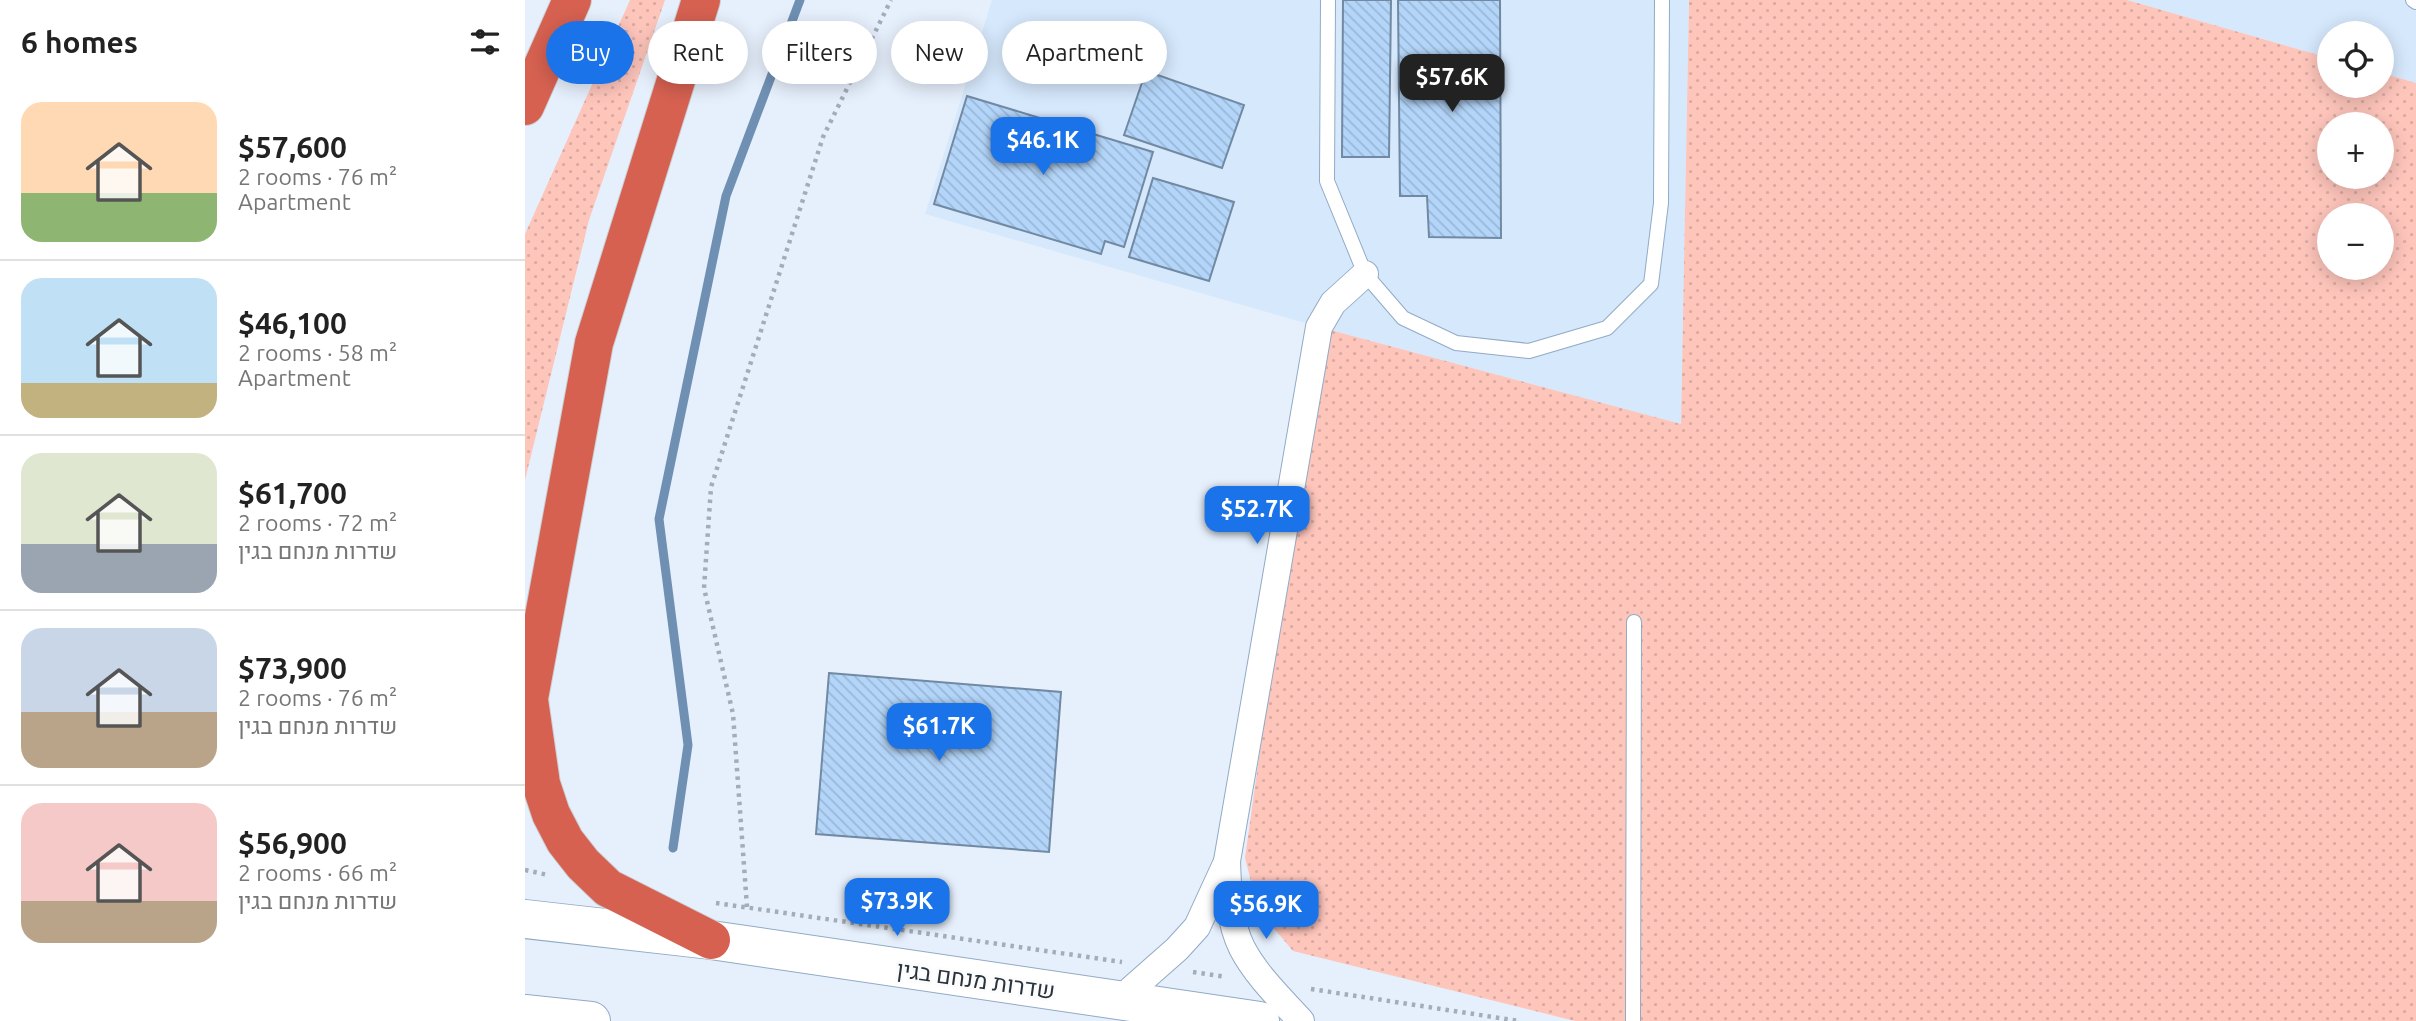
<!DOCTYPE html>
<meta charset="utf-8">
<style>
:root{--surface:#fff;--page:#f6f6f6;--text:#222;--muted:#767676;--line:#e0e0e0;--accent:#1a73e8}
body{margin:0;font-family:Ubuntu,Heebo,sans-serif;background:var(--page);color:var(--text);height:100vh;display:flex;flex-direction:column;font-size:26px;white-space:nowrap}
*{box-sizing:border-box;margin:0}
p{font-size:23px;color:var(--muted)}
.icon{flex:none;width:38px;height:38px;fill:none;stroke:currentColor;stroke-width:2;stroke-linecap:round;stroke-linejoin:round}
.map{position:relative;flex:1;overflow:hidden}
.sheet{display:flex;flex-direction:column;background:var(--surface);width:525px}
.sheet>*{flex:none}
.guide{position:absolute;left:21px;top:21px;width:665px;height:63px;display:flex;gap:14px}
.fabs{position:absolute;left:1792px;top:21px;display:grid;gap:14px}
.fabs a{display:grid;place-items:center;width:77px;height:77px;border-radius:50%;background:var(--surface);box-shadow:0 4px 18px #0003;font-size:35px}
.price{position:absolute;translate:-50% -60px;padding:0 16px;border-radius:14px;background:var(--accent);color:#fff;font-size:23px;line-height:46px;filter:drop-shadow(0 2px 4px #0008)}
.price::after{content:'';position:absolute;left:50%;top:42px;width:21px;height:16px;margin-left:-10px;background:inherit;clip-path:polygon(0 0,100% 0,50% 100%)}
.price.current{background:#222;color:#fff}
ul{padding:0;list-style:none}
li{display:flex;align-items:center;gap:21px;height:175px;padding:0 21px}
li+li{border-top:2px solid var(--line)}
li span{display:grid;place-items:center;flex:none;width:196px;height:140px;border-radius:21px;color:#555}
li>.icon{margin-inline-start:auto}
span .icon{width:84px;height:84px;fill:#fffc;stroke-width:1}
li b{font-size:30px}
h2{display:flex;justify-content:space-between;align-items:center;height:84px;padding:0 21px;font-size:30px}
.pill{padding:0 24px;border-radius:32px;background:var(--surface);box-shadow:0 4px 18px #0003;font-size:24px;line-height:63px}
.pill.current{background:var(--accent);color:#fff}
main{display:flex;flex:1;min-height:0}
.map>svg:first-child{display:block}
.built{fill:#d6e8fc}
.grass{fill:url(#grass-dots);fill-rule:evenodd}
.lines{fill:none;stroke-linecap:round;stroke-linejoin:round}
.stream{stroke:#6f90b2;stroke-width:9}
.building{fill:url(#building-back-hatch);stroke:#7189a2;stroke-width:2}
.service-casing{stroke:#92aac4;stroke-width:16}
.minor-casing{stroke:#92aac4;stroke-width:28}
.secondary-casing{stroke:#92aac4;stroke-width:40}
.motorway-casing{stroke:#ccced1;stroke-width:40}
.path{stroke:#a3adb9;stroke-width:4.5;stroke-dasharray:3.5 5;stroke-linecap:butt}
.service{stroke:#fff;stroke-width:14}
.minor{stroke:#fff;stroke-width:26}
.secondary{stroke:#fff;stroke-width:38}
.motorway{stroke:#d66151;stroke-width:38}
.labels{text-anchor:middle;stroke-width:6;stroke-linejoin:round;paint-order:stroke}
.street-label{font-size:23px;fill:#2a343e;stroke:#fcfcfc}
</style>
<main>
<section class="sheet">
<h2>6 homes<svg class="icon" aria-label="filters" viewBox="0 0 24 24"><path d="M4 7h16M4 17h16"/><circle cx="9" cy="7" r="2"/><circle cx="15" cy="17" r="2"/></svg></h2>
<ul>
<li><span style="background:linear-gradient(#ffd9b3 65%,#8fb573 0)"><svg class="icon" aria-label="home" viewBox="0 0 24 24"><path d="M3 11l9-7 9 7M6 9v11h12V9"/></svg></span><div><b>$57,600</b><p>2 rooms · 76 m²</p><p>Apartment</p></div></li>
<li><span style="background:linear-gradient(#bfe0f5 75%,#c2b280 0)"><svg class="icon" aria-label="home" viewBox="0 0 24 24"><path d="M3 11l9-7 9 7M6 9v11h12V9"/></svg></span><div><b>$46,100</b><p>2 rooms · 58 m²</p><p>Apartment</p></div></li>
<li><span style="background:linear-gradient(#dfe7d0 65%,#9aa5b1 0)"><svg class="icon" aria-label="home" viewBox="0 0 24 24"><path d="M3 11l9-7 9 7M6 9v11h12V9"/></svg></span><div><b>$61,700</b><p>2 rooms · 72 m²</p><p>שדרות מנחם בגין</p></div></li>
<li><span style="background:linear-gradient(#c9d6e8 60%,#b9a48a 0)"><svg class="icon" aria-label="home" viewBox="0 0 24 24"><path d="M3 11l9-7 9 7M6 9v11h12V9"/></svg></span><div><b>$73,900</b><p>2 rooms · 76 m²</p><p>שדרות מנחם בגין</p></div></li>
<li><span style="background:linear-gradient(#f6c9c9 70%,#b9a48a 0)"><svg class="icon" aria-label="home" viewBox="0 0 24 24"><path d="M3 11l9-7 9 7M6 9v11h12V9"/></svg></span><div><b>$56,900</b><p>2 rooms · 66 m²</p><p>שדרות מנחם בגין</p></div></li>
</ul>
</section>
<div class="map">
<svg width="1891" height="1021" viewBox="0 0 1891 1021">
<defs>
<pattern id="grass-dots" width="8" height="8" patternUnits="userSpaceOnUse" patternTransform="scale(1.75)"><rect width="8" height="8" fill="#fec5bb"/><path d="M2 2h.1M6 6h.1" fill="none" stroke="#daaaa2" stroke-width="1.8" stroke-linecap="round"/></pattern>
<pattern id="building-back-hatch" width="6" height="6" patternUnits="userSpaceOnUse" patternTransform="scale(1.75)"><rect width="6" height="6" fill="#b3d5f9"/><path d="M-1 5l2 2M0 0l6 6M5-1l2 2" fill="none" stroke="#9ab7d6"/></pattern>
</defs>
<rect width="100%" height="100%" fill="#e6f0fc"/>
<g class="built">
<path d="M467 0H1164L1156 424 794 327 400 214Z"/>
<path d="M1602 0H1891V83L1857 73V33H1804V58Z"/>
</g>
<g class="grass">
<path d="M105 0H140L64 220 0 480V234Z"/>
<path d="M1164 0H1602L1804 58V86H1857V73L1891 83V1021H1050L768 951 733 909 720 858 794 327 1156 424ZM1804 124H1857V177H1804ZM1804 215H1857V268H1804Z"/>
</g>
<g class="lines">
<path class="stream" d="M148 848 163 745 134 519 201 196 275 0"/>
</g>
<g class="building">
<path d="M818 0H866L864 157H817Z"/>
<path d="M873 0H975L976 238 904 237 902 196H875Z"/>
<path d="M621 71 719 105 697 168 599 135Z"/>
<path d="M442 96 628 152 599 247 580 241 576 254 409 204Z"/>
<path d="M628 178 709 202 684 281 604 257Z"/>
<path d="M304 673 536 692 524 852 291 834Z"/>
</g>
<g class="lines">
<g class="service-casing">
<g id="service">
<path d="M803 0 802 181 840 274 878 318 931 343 1004 351 1082 328 1126 284 1136 203 1137 0"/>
<path d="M1888 0 1891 2"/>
<path d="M1108 1021 1109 622"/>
</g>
</g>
<g class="minor-casing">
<g id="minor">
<path d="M593 1001 652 949 672 927 700 866"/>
<path d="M776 1021C755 998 731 975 717 948 704 922 703 890 702 861L794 327 808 303 840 274"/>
</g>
</g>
<g class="secondary-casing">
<g id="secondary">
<path d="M0 919 186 940 735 1021"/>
<path d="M0 1014 66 1021"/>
</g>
</g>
<g class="motorway-casing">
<g id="motorway">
<path d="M0 106 47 0"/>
<path d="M4 700 16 784 26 814 40 841 58 864 83 888 186 940"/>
<path d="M0 720 69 343 176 0"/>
</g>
</g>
<g class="path">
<path d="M0 870 23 875"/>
<path d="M191 903 597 962"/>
<path d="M222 907 208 714 179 588 186 487 298 137 366 0"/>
<path d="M668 972 701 977"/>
<path d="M786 989 994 1021"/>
</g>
<use href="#service" class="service"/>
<use href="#minor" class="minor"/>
<use href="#secondary" class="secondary"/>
<use href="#motorway" class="motorway"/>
</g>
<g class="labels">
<g class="street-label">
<text transform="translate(451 980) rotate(8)" y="8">שדרות מנחם בגין</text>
</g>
</g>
</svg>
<div class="fabs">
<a><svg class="icon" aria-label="locate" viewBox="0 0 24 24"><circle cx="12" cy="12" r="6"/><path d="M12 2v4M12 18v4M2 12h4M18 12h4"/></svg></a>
<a>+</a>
<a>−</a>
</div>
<b class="price current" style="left:927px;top:114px">$57.6K</b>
<b class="price" style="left:518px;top:177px">$46.1K</b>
<b class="price" style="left:732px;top:546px">$52.7K</b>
<b class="price" style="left:414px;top:763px">$61.7K</b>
<b class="price" style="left:372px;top:938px">$73.9K</b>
<b class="price" style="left:741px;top:941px">$56.9K</b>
<div class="guide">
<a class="pill current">Buy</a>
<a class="pill">Rent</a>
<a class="pill">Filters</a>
<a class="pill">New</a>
<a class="pill">Apartment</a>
</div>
</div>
</main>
